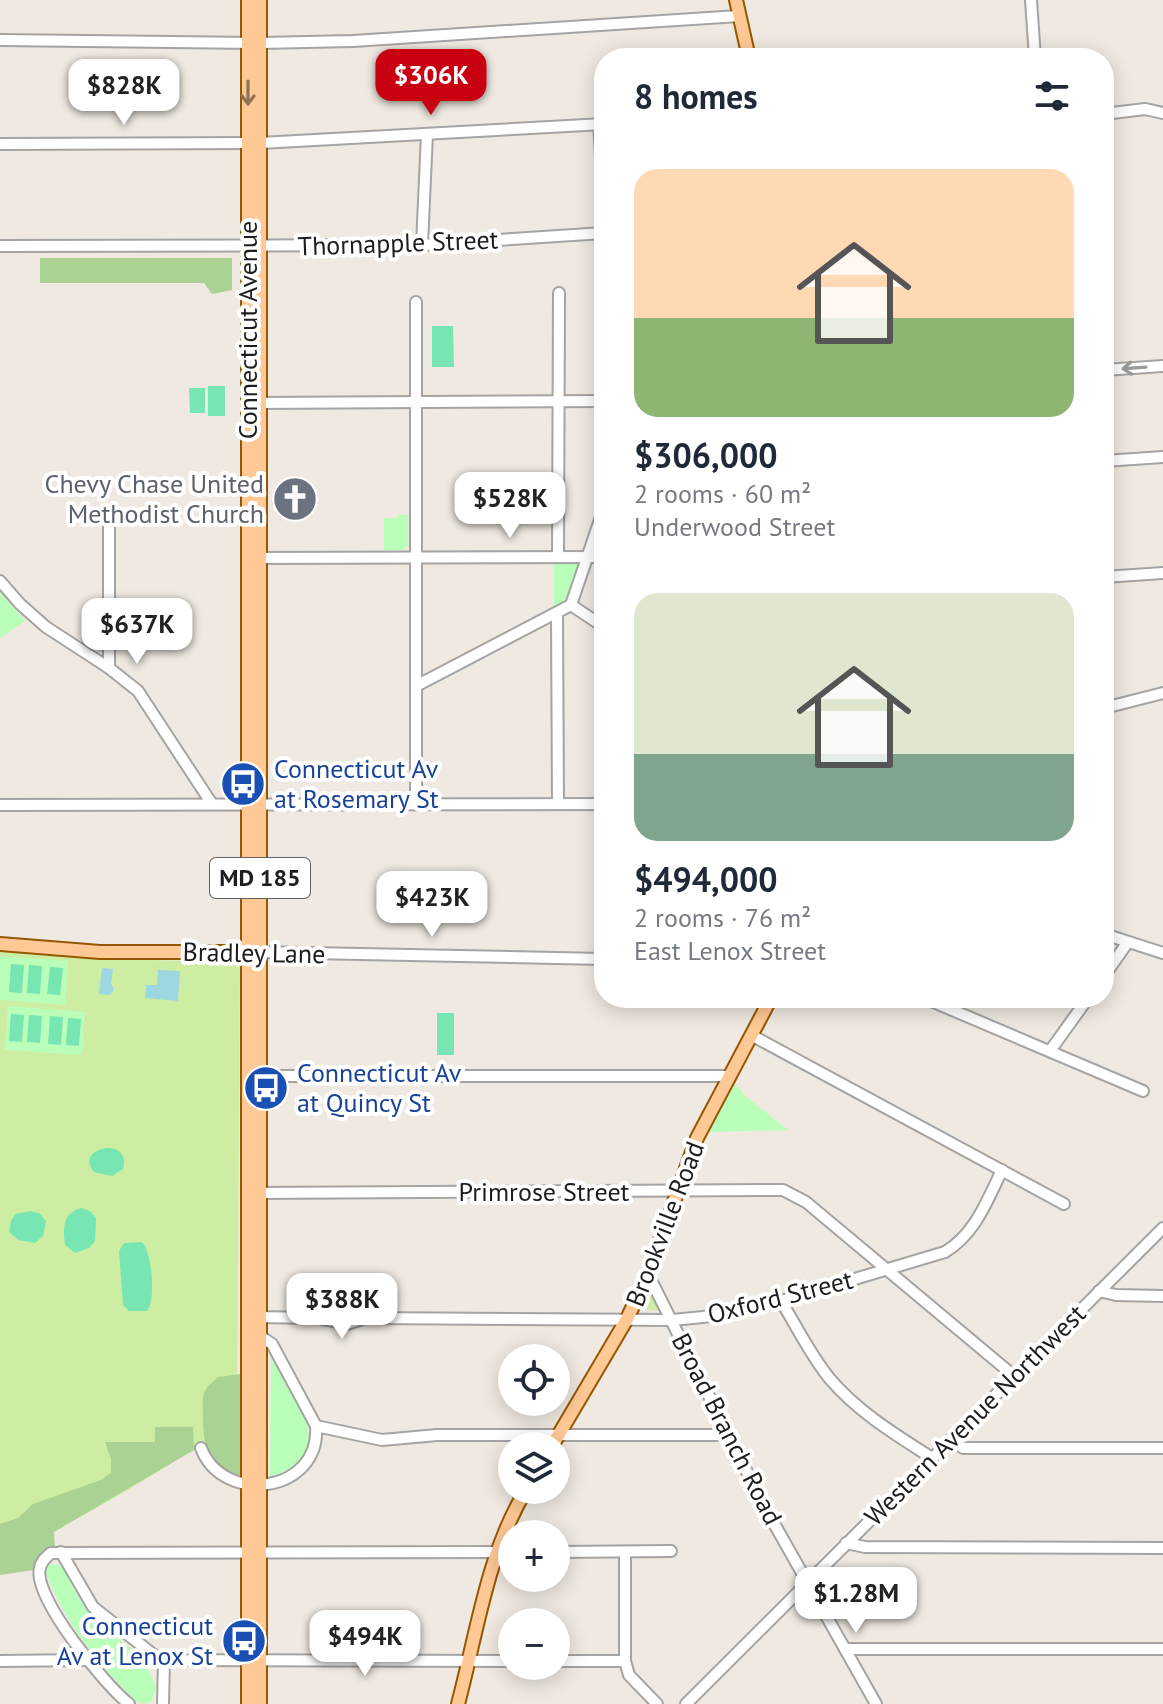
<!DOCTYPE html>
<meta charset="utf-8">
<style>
:root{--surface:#fff;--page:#f2f2f3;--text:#1f2937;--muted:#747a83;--accent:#c90010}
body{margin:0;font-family:"PT Sans",sans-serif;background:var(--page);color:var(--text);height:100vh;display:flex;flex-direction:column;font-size:30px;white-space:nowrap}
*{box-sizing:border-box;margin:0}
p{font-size:26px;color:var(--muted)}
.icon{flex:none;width:44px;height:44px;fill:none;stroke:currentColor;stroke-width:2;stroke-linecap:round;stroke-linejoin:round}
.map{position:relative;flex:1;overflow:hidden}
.panel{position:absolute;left:594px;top:48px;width:520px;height:960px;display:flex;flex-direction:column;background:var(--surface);border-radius:32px;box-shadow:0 4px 20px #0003}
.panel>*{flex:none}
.controls{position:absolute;left:498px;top:1344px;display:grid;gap:16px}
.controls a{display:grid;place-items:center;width:72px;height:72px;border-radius:50%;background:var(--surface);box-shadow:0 4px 20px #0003;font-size:40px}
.price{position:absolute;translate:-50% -68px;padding:0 18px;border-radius:16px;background:#fff;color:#222;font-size:26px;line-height:52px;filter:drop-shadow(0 2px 4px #0008)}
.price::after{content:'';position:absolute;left:50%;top:48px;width:24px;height:18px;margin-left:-12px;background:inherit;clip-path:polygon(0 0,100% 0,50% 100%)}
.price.active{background:var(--accent);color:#fff}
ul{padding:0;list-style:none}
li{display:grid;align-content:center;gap:16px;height:424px;padding:0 40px}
li span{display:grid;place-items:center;height:248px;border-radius:24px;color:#555}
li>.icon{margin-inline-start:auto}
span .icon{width:144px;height:144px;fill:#fffc;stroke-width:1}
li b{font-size:34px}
h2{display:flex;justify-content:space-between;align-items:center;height:96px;padding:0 40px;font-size:34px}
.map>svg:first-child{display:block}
.grass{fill:#cdeea2}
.forest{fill:#aad292}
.park{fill:#b9feb9}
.pitch{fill:#77e6b2}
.water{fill:#9dd7e1}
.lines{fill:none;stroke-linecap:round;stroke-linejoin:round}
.minor-casing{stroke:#a4a4a4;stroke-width:14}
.major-casing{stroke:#955800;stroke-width:16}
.minor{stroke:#fff;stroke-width:10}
.major{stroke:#ffc996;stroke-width:12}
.oneway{stroke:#8e735a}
.oneway2{stroke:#999}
.labels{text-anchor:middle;stroke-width:8;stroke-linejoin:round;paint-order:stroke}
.shield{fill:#fff;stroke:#616161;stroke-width:2}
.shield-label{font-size:24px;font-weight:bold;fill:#1d1d1d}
.street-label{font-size:26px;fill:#1d1d1d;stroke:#fff}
.worship-label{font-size:26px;fill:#5b616d;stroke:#fff;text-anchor:end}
.transit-label{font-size:26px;fill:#164399;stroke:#fff;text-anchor:start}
</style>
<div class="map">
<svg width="1163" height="1704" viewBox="0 0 1163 1704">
<rect width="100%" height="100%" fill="#efe9e1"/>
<g class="grass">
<path d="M0 951 100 959 240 962 237 1420C162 1471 83 1520 0 1556Z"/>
<path d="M647 1290 654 1293 662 1311 639 1309Z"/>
</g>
<g class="forest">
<path d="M40 258H232V290L212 294 204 283H40Z"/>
<path d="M241 1374 240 1476C209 1470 203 1446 203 1417 203 1409 201 1399 205 1391 207 1386 214 1381 218 1377Z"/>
<path d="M155 1427H193L194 1450 54 1532 55 1548 42 1553 34 1570 0 1575V1524L18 1518 33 1504 101 1480 111 1473V1459L105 1442H155Z"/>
</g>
<g class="park">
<path d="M398 515H408V546L402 550H384V518H397Z"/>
<path d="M554 563H576L580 568 569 602 554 609Z"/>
<path d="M0 592 25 621 0 638Z"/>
<path d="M0 956 68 961 65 1005 0 1000Z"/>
<path d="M8 1006 85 1012 82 1055 5 1050Z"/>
<path d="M735 1083 744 1095 788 1130 709 1132Z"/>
<path d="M271 1349C291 1388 346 1463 270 1476Z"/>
<path d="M43 1564 63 1565C71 1587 83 1606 100 1622 124 1646 144 1652 156 1687L152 1701 144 1704 135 1701C95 1660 61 1619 43 1564Z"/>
</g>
<g class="pitch">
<path d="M432 326H453L454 367H432Z"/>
<rect x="208" y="386" width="17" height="30"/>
<path d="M189 388H205V413H190Z"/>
<path d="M11 964 24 965 22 993 9 992Z"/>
<path d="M29 965 42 966 40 994 27 993Z"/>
<path d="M50 967 63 968 60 995 47 994Z"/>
<rect x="437" y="1013" width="17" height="42"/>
<path d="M11 1014 24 1015 22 1042 9 1041Z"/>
<path d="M29 1015 42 1016 40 1043 27 1042Z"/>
<path d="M50 1016 63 1017 61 1045 48 1044Z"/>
<path d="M68 1018 81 1019 79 1046 66 1045Z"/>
<path d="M110 1148C122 1149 126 1158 123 1169L112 1176 94 1172C82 1158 95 1148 110 1148Z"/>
<path d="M81 1208 90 1211 96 1218 95 1241 89 1248 75 1253 65 1245C63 1228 62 1214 81 1208Z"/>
<path d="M30 1211 39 1213 46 1221 43 1236 35 1243 18 1240 9 1232 11 1221 15 1214Z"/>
<path d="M142 1242C152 1250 156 1302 147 1311H129L123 1305 119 1251 124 1243Z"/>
</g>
<g class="water">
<path d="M102 968 113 969 111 983 114 990 110 995 99 994Z"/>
<path d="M158 970 180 971 178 1001 145 998 146 985H157Z"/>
</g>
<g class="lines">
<g class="minor-casing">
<g id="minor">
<path d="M1031 0 1035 58"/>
<path d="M0 40 260 43 353 41 739 16"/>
<path d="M1104 114 1145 109 1163 113"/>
<path d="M599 125 604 201"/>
<path d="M0 144 260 143 604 124"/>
<path d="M422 245 427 134"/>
<path d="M0 246 422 245 604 233"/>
<path d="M1104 370 1163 366"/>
<path d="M254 403 604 401"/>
<path d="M1104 461 1163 457"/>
<path d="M109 510V668"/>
<path d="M558 557 559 293"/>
<path d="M254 558 604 557"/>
<path d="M1104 577 1163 573"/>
<path d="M0 581 20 604 46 627 109 668 138 691 212 804"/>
<path d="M571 605 604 508"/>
<path d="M557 614 558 804"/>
<path d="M416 686 571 605 604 627"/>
<path d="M1104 708 1163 693"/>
<path d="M416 804V302"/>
<path d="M0 805 604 804"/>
<path d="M1104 934 1163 953"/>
<path d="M260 952 604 959"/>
<path d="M1104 976 1128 942"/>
<path d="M924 998 1143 1091"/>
<path d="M751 1035 1064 1204"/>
<path d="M1050 1051 1088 998"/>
<path d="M254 1076H729"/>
<path d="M254 1193 783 1190 806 1202 1014 1376"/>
<path d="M648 1274 763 1504 876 1704"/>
<path d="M1099 1291 1116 1295 1163 1296"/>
<path d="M781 1301C797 1327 811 1356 830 1379 858 1412 896 1435 932 1458"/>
<path d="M254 1317 318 1318 347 1324 365 1318"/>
<path d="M318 1318 337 1312 365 1318 672 1320 703 1317 741 1311 781 1301 945 1252C975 1234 987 1201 1002 1170"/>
<path d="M316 1426 382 1440 437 1435H728"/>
<path d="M951 1439 963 1448H1163"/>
<path d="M201 1448C223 1506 321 1493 316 1426L272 1344 260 1336"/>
<path d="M846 1543 865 1547 1163 1548"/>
<path d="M61 1552 93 1607 155 1656 164 1660 512 1661"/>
<path d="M556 1552 671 1551"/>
<path d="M625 1552V1661L629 1675 657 1704"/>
<path d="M845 1649H1163"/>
<path d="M0 1661 86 1660"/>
<path d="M556 1661H625"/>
<path d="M129 1704C106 1686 32 1597 40 1568 41 1561 46 1557 51 1553L512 1552"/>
<path d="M163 1704 164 1660"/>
<path d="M686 1704 1163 1228"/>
</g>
</g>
<g class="major-casing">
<g id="major">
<path d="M248 0V1704"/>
<path d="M736 0 749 58"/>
<path d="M0 944 100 952H253"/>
<path d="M552 1446 627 1319 648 1274 697 1138 771 998"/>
<path d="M260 1704V0"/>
<path d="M458 1704C477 1633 487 1554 526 1490"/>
</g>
</g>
<use href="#minor" class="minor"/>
<use href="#major" class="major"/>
</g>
<defs><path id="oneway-shaft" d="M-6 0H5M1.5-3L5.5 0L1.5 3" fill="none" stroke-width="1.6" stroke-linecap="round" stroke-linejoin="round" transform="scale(2)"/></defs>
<use class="oneway" href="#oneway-shaft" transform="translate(248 93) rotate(90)"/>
<use class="oneway2" href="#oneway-shaft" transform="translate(1134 368) rotate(176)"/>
<defs>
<g id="church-disc" transform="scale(2.3)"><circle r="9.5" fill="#6b7280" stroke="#fff"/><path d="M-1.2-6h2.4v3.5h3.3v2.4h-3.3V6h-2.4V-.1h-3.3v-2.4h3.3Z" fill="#fff"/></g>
<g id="bus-disc" transform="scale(2.3)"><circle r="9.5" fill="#1a4fb4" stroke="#fff"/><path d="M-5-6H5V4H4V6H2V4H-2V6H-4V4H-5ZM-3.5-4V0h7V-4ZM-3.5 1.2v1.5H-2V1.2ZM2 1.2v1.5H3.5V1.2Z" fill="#fff"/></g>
</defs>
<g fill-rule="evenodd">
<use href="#church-disc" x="295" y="499"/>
<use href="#bus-disc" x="243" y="784"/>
<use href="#bus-disc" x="266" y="1088"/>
<use href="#bus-disc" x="244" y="1641"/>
</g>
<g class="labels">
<rect class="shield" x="210" y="858" width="100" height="40" rx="6"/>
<g class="shield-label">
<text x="260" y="886">MD 185</text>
</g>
<g class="street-label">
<text transform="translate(398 243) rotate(-2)" y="9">Thornapple Street</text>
<text transform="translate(248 330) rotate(-90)" y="9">Connecticut Avenue</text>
<text transform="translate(254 953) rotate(1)" y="9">Bradley Lane</text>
<text x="544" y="1201">Primrose Street</text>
<text transform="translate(665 1224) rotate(-69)" y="9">Brookville Road</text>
<text transform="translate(780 1297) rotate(-14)" y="9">Oxford Street</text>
<text transform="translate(975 1415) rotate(-45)" y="9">Western Avenue Northwest</text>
<text transform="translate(727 1429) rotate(63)" y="9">Broad Branch Road</text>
</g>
<g class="worship-label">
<text x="264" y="493">Chevy Chase United<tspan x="264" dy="30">Methodist Church</tspan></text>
</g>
<g class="transit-label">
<text x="274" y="778">Connecticut Av<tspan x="274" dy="30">at Rosemary St</tspan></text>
<text x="297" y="1082">Connecticut Av<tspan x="297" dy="30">at Quincy St</tspan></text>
<text x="213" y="1635" text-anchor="end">Connecticut<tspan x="213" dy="30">Av at Lenox St</tspan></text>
</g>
</g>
</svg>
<div class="controls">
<a><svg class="icon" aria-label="locate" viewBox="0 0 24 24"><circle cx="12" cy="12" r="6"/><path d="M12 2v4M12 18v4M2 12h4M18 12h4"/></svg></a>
<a><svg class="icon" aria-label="layers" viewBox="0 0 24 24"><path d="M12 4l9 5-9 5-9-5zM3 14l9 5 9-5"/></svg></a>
<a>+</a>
<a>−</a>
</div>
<b class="price active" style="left:431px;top:117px">$306K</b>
<b class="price" style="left:124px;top:127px">$828K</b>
<b class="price" style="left:510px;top:540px">$528K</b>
<b class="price" style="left:137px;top:666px">$637K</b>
<b class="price" style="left:432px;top:939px">$423K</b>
<b class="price" style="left:342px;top:1341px">$388K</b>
<b class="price" style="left:856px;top:1635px">$1.28M</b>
<b class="price" style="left:365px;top:1678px">$494K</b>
<section class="panel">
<h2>8 homes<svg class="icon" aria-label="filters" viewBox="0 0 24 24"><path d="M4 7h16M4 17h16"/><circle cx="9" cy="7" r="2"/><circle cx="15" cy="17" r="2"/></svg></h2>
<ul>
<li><span style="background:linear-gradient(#ffd9b3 60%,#8fb573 0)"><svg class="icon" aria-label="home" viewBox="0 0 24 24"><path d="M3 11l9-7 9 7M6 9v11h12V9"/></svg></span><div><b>$306,000</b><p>2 rooms · 60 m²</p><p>Underwood Street</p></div></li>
<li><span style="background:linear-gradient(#dfe7d0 65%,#7fa58c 0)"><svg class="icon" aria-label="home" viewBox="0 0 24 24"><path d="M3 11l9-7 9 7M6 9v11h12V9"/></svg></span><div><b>$494,000</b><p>2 rooms · 76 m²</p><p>East Lenox Street</p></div></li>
</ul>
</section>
</div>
